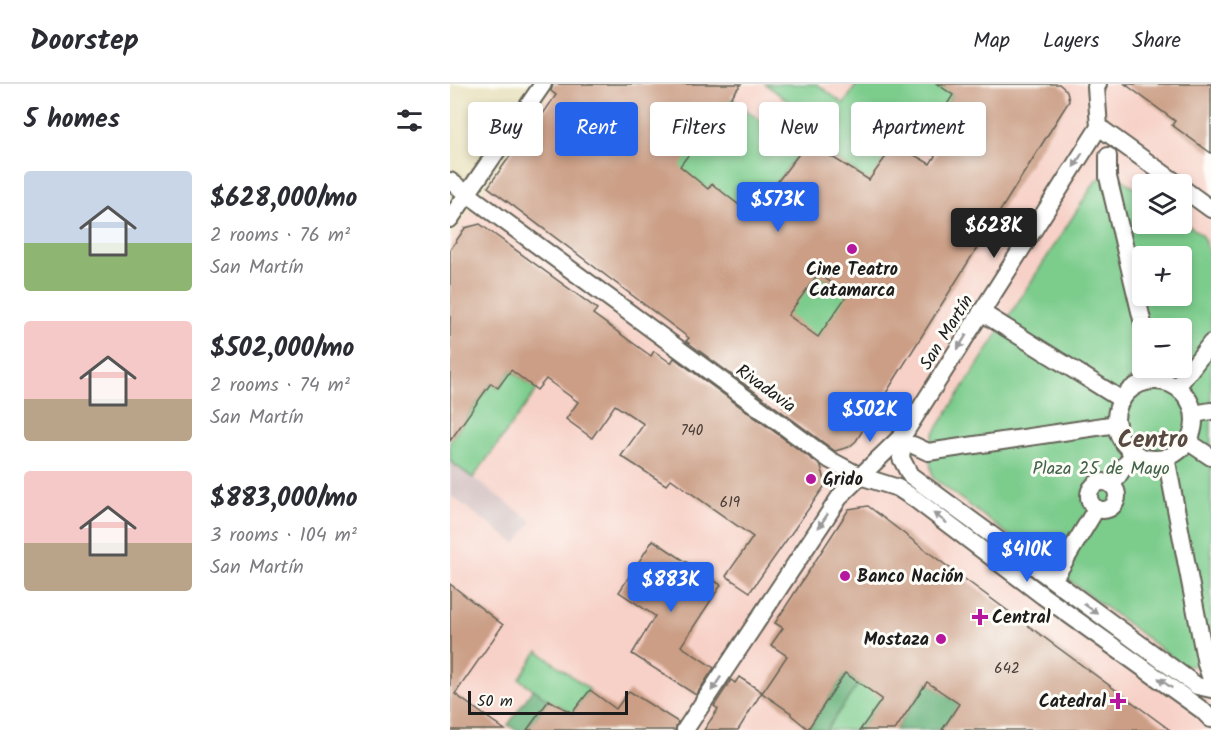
<!DOCTYPE html>
<meta charset="utf-8">
<style>
:root{--surface:#fff;--page:#f7f7f7;--text:#2b2b33;--muted:#7c7c81;--line:#e1e1e2;--accent:#2563eb}
body{margin:0;font-family:Kalam,sans-serif;background:var(--page);color:var(--text);height:100vh;display:flex;flex-direction:column;font-size:22px;white-space:nowrap}
*{box-sizing:border-box;margin:0}
p{font-size:20px;color:var(--muted)}
.icon{flex:none;width:33px;height:33px;fill:none;stroke:currentColor;stroke-width:2;stroke-linecap:round;stroke-linejoin:round}
.map{position:relative;flex:1;overflow:hidden}
.drawer{display:flex;flex-direction:column;background:var(--surface);width:450px}
.drawer>*{flex:none}
.banner{position:absolute;left:18px;top:18px;width:570px;height:54px;display:flex;gap:12px}
.buttons{position:absolute;left:682px;top:90px;display:grid;gap:12px}
.buttons a{display:grid;place-items:center;width:60px;height:60px;border-radius:6px;background:var(--surface);box-shadow:0 3px 9px #0003;font-size:30px}
.scale{position:absolute;left:18px;bottom:15px;width:160px;box-sizing:border-box;padding-left:6px;border:3px solid #1c1c1c;border-top:0;font-size:16px;line-height:21px;white-space:nowrap;color:#1c1c1c;-webkit-text-stroke:4px #fdfcf7;paint-order:stroke}
.price{position:absolute;translate:-50% -51px;padding:0 14px;border-radius:6px;background:var(--accent);color:#fff;font-size:20px;line-height:39px;filter:drop-shadow(0 2px 3px #0008)}
.price::after{content:'';position:absolute;left:50%;top:36px;width:18px;height:14px;margin-left:-9px;background:inherit;clip-path:polygon(0 0,100% 0,50% 100%)}
.price.current{background:#222;color:#fff}
ul{padding:0;list-style:none}
li{display:flex;align-items:center;gap:18px;height:150px;padding:0 24px}
li span{display:grid;place-items:center;flex:none;width:168px;height:120px;border-radius:6px;color:#555}
li>.icon{margin-inline-start:auto}
span .icon{width:72px;height:72px;fill:#fffc;stroke-width:1}
li b{font-size:26px}
h2{display:flex;justify-content:space-between;align-items:center;height:72px;padding:0 24px;font-size:26px}
.chip{padding:0 21px;border-radius:6px;background:var(--surface);box-shadow:0 3px 9px #0003;font-size:21px;line-height:54px}
.chip.current{background:var(--accent);color:#fff}
header{display:flex;align-items:center;gap:36px;box-sizing:border-box;height:84px;padding:0 30px;background:var(--surface);border-bottom:2px solid var(--line)}
header strong{font-size:28px}
nav{display:flex;gap:33px;margin-inline-start:auto;font-size:21px}
main{display:flex;flex:1;min-height:0}
.map>svg:first-child{display:block}
.built{fill:#f7d1c7;fill-rule:evenodd}
.industrial{fill:#d2bfc0}
.green{fill:#7ccc8c;stroke:#4c7454;stroke-width:1.5;fill-rule:evenodd}
.forest{fill:#65b078;stroke:#40664a;stroke-width:1.5}
.building{fill:#cb9e85;fill-rule:evenodd}
.lines{fill:none;stroke-linecap:round;stroke-linejoin:round}
.street-casing{stroke:#646155;stroke-width:20}
.street{stroke:#fff;stroke-width:16}
.oneway{fill:#999}
.poi-dot{fill:#b5179e;stroke:#fdfcf7;stroke-width:2}
.labels{text-anchor:middle;stroke-width:6;stroke-linejoin:round;paint-order:stroke}
.number-label{font-size:15px;fill:#483c36}
.poi-label{font-size:18px;font-weight:bold;fill:#1c1c1c;stroke:#fdfcf7;text-anchor:start}
.street-label{font-size:18px;fill:#1c1c1c;stroke:#fdfcf7}
.park-label{font-size:18px;fill:#426249;stroke:#fdfcf7}
.district-label{font-size:24px;font-weight:bold;fill:#594a41;stroke:#fdfcf7}
</style>
<header>
<strong>Doorstep</strong>
<nav><a>Map</a><a>Layers</a><a>Share</a></nav>
</header>
<main>
<section class="drawer">
<h2>5 homes<svg class="icon" aria-label="filters" viewBox="0 0 24 24"><path d="M4 7h16M4 17h16"/><circle cx="9" cy="7" r="2"/><circle cx="15" cy="17" r="2"/></svg></h2>
<ul>
<li><span style="background:linear-gradient(#c9d6e8 60%,#8fb573 0)"><svg class="icon" aria-label="home" viewBox="0 0 24 24"><path d="M3 11l9-7 9 7M6 9v11h12V9"/></svg></span><div><b>$628,000/mo</b><p>2 rooms · 76 m²</p><p>San Martín</p></div></li>
<li><span style="background:linear-gradient(#f6c9c9 65%,#b9a48a 0)"><svg class="icon" aria-label="home" viewBox="0 0 24 24"><path d="M3 11l9-7 9 7M6 9v11h12V9"/></svg></span><div><b>$502,000/mo</b><p>2 rooms · 74 m²</p><p>San Martín</p></div></li>
<li><span style="background:linear-gradient(#f6c9c9 60%,#b9a48a 0)"><svg class="icon" aria-label="home" viewBox="0 0 24 24"><path d="M3 11l9-7 9 7M6 9v11h12V9"/></svg></span><div><b>$883,000/mo</b><p>3 rooms · 104 m²</p><p>San Martín</p></div></li>
</ul>
</section>
<div class="map">
<svg width="761" height="646" viewBox="0 0 761 646">
<rect width="100%" height="100%" fill="#fdfcf7"/>
<filter id="ink" filterUnits="userSpaceOnUse"><feTurbulence type="fractalNoise" baseFrequency=".0167" numOctaves="2"/><feDisplacementMap in="SourceGraphic" scale="12" xChannelSelector="R" yChannelSelector="G"/><feConvolveMatrix kernelMatrix="1 2 1 2 8 2 1 2 1" color-interpolation-filters="sRGB"/></filter>
<filter id="wash" filterUnits="userSpaceOnUse"><feTurbulence type="fractalNoise" baseFrequency=".008" numOctaves="4" result="noise"/><feDisplacementMap in="SourceGraphic" scale="24" xChannelSelector="R" yChannelSelector="G"/><feGaussianBlur stdDeviation="1.35" result="paint"/><feColorMatrix in="noise" values="0 0 0 0 0 0 0 0 0 0 0 0 0 0 0 0 0 1.4 0 .05"/><feComposite in="paint" operator="in"/></filter>
<g filter="url(#wash)">
<rect width="100%" height="100%" fill="#e9e2bf"/>
<path class="built" d="M106 0H761V646H0V156ZM693 100H732V140H693ZM693 172H732V212H693ZM693 244H732V284H693Z"/>
<path class="industrial" d="M0 377 82 437 66 460 0 411Z"/>
<g class="green">
<path d="M315 0H367L394 20 407 0H487L503 11 482 44 464 30 420 97 368 64 378 47Z"/>
<path d="M280 14 351 66 302 131 262 101 258 105 229 88 231 70Z"/>
<path d="M658 93H669L693 110V140H732V137L752 151 761 174V578L735 583 483 394 478 368 484 349 647 95ZM693 172H732V212H693ZM693 244H732V284H693Z"/>
<path d="M295 140 401 213 368 253 359 247 345 269Z"/>
<path d="M61 286 87 306 23 394 0 377V357L41 299 48 304Z"/>
<path d="M88 567 140 606 122 629 109 621 108 622 69 595Z"/>
<path d="M409 599 435 611 410 646H376Z"/>
</g>
<g class="forest">
<path d="M395 589 409 599 376 646H360L358 645Z"/>
<path d="M477 598 509 620 492 646H445Z"/>
<path d="M83 605 99 616 77 646H66L58 641Z"/>
</g>
<g id="blocks">
<g class="building">
<path d="M103 0H291L230 82 258 105 262 100 302 131 358 58 419 96 445 60 480 80 497 53 482 44 503 11 487 0H609L617 7 619 17 406 357 399 363 385 367 236 257 239 254 38 103 82 41 84 43 106 11 101 7ZM368 190 398 210 368 253 338 231Z"/>
<path d="M675 0H761V69L722 41 725 37Z"/>
<path d="M30 140 147 225 143 230 201 272 204 267 221 279 224 274 371 382 376 400 300 508 276 492 303 453 221 395 216 401 171 372 194 340 165 321 142 354 116 335 128 318 96 295 87 306 61 286 48 304 41 299 0 357V166L15 144Z"/>
<path d="M418 422 478 468 720 646H492L509 620 477 598 445 646H410L432 615 395 589 358 645 341 631V629L312 609 337 572 321 561 333 544 325 539 399 425Z"/>
<path d="M203 456 271 501 231 562 264 584 246 611 182 570 205 532 169 508Z"/>
<path d="M0 500 53 541 5 610 55 646H0Z"/>
<path d="M289 593 312 608 288 646H254L268 625 264 622 281 596 285 599Z"/>
<path d="M140 606 166 625 179 607 228 638 225 646H77L99 616 122 629Z"/>
</g>
</g>
</g>
<g filter="url(#ink)">
<use href="#blocks" fill-opacity="0" stroke="#646155" stroke-width="1.5"/>
<g class="lines">
<g class="street-casing">
<g id="street">
<path d="M649 43 728 100"/>
<path d="M658 72V93L694 244"/>
<path d="M0 97 380 376 410 392 448 404 465 415 593 512 752 626 761 635"/>
<path d="M732 104 761 125"/>
<path d="M0 135 93 0"/>
<path d="M531 228 672 316"/>
<circle cx="705" cy="336" r="39"/>
<path d="M727 303 761 259"/>
<path d="M744 330 761 327"/>
<path d="M454 350 451 374 460 391 747 602 761 605"/>
<path d="M737 357 761 373"/>
<path d="M463 361 478 368 667 340"/>
<path d="M716 373 756 580 761 595"/>
<circle cx="653" cy="412" r="14"/>
<path d="M662 401 684 368"/>
<path d="M608 488 646 425"/>
<path d="M235 646 391 411 454 350 649 43 646 3 648 0"/>
</g>
</g>
<use href="#street" class="street"/>
</g>
<defs><path id="oneway-solid" d="M-6-.8H1V-3.2L6.5 0L1 3.2V.8H-6Z" transform="scale(1.5)"/></defs>
<g class="oneway">
<use href="#oneway-solid" transform="translate(628 76) rotate(123)"/>
<use href="#oneway-solid" transform="translate(512 258) rotate(122)"/>
<use href="#oneway-solid" transform="translate(490 434) rotate(-143)"/>
<use href="#oneway-solid" transform="translate(373 437) rotate(124)"/>
<use href="#oneway-solid" transform="translate(641 525) rotate(36)"/>
<use href="#oneway-solid" transform="translate(715 599) rotate(-144)"/>
<use href="#oneway-solid" transform="translate(266 600) rotate(124)"/>
</g>
</g>
<g class="poi-dot">
<circle cx="402" cy="165" r="6"/>
<circle cx="361" cy="395" r="6"/>
<circle cx="395" cy="492" r="6"/>
<path d="M527 524h6v6h6v6h-6v6h-6v-6h-6v-6h6z"/>
<circle cx="491" cy="555" r="6"/>
<path d="M665 608h6v6h6v6h-6v6h-6v-6h-6v-6h6z"/>
</g>
<g class="labels">
<g class="number-label">
<text x="242" y="351">740</text>
<text x="280" y="423">619</text>
<text x="557" y="589">642</text>
</g>
<g class="poi-label">
<text x="402" y="191" text-anchor="middle">Cine Teatro<tspan x="402" dy="21">Catamarca</tspan></text>
<text x="373" y="401">Grido</text>
<text x="407" y="498">Banco Nación</text>
<text x="542" y="539">Central</text>
<text x="479" y="561" text-anchor="end">Mostaza</text>
<text x="656" y="623" text-anchor="end">Catedral</text>
</g>
<g class="street-label">
<text transform="translate(496 248) rotate(-58)" y="6">San Martín</text>
<text transform="translate(316 304) rotate(36)" y="6">Rivadavia</text>
</g>
<g class="park-label">
<text x="651" y="390">Plaza 25 de Mayo</text>
</g>
<g class="district-label">
<text x="703" y="363">Centro</text>
</g>
</g>
</svg>
<div class="buttons">
<a><svg class="icon" aria-label="layers" viewBox="0 0 24 24"><path d="M12 4l9 5-9 5-9-5zM3 14l9 5 9-5"/></svg></a>
<a>+</a>
<a>−</a>
</div>
<div class="scale">50 m</div>
<b class="price" style="left:328px;top:149px">$573K</b>
<b class="price current" style="left:544px;top:175px">$628K</b>
<b class="price" style="left:420px;top:359px">$502K</b>
<b class="price" style="left:577px;top:499px">$410K</b>
<b class="price" style="left:221px;top:529px">$883K</b>
<div class="banner">
<a class="chip">Buy</a>
<a class="chip current">Rent</a>
<a class="chip">Filters</a>
<a class="chip">New</a>
<a class="chip">Apartment</a>
</div>
</div>
</main>
